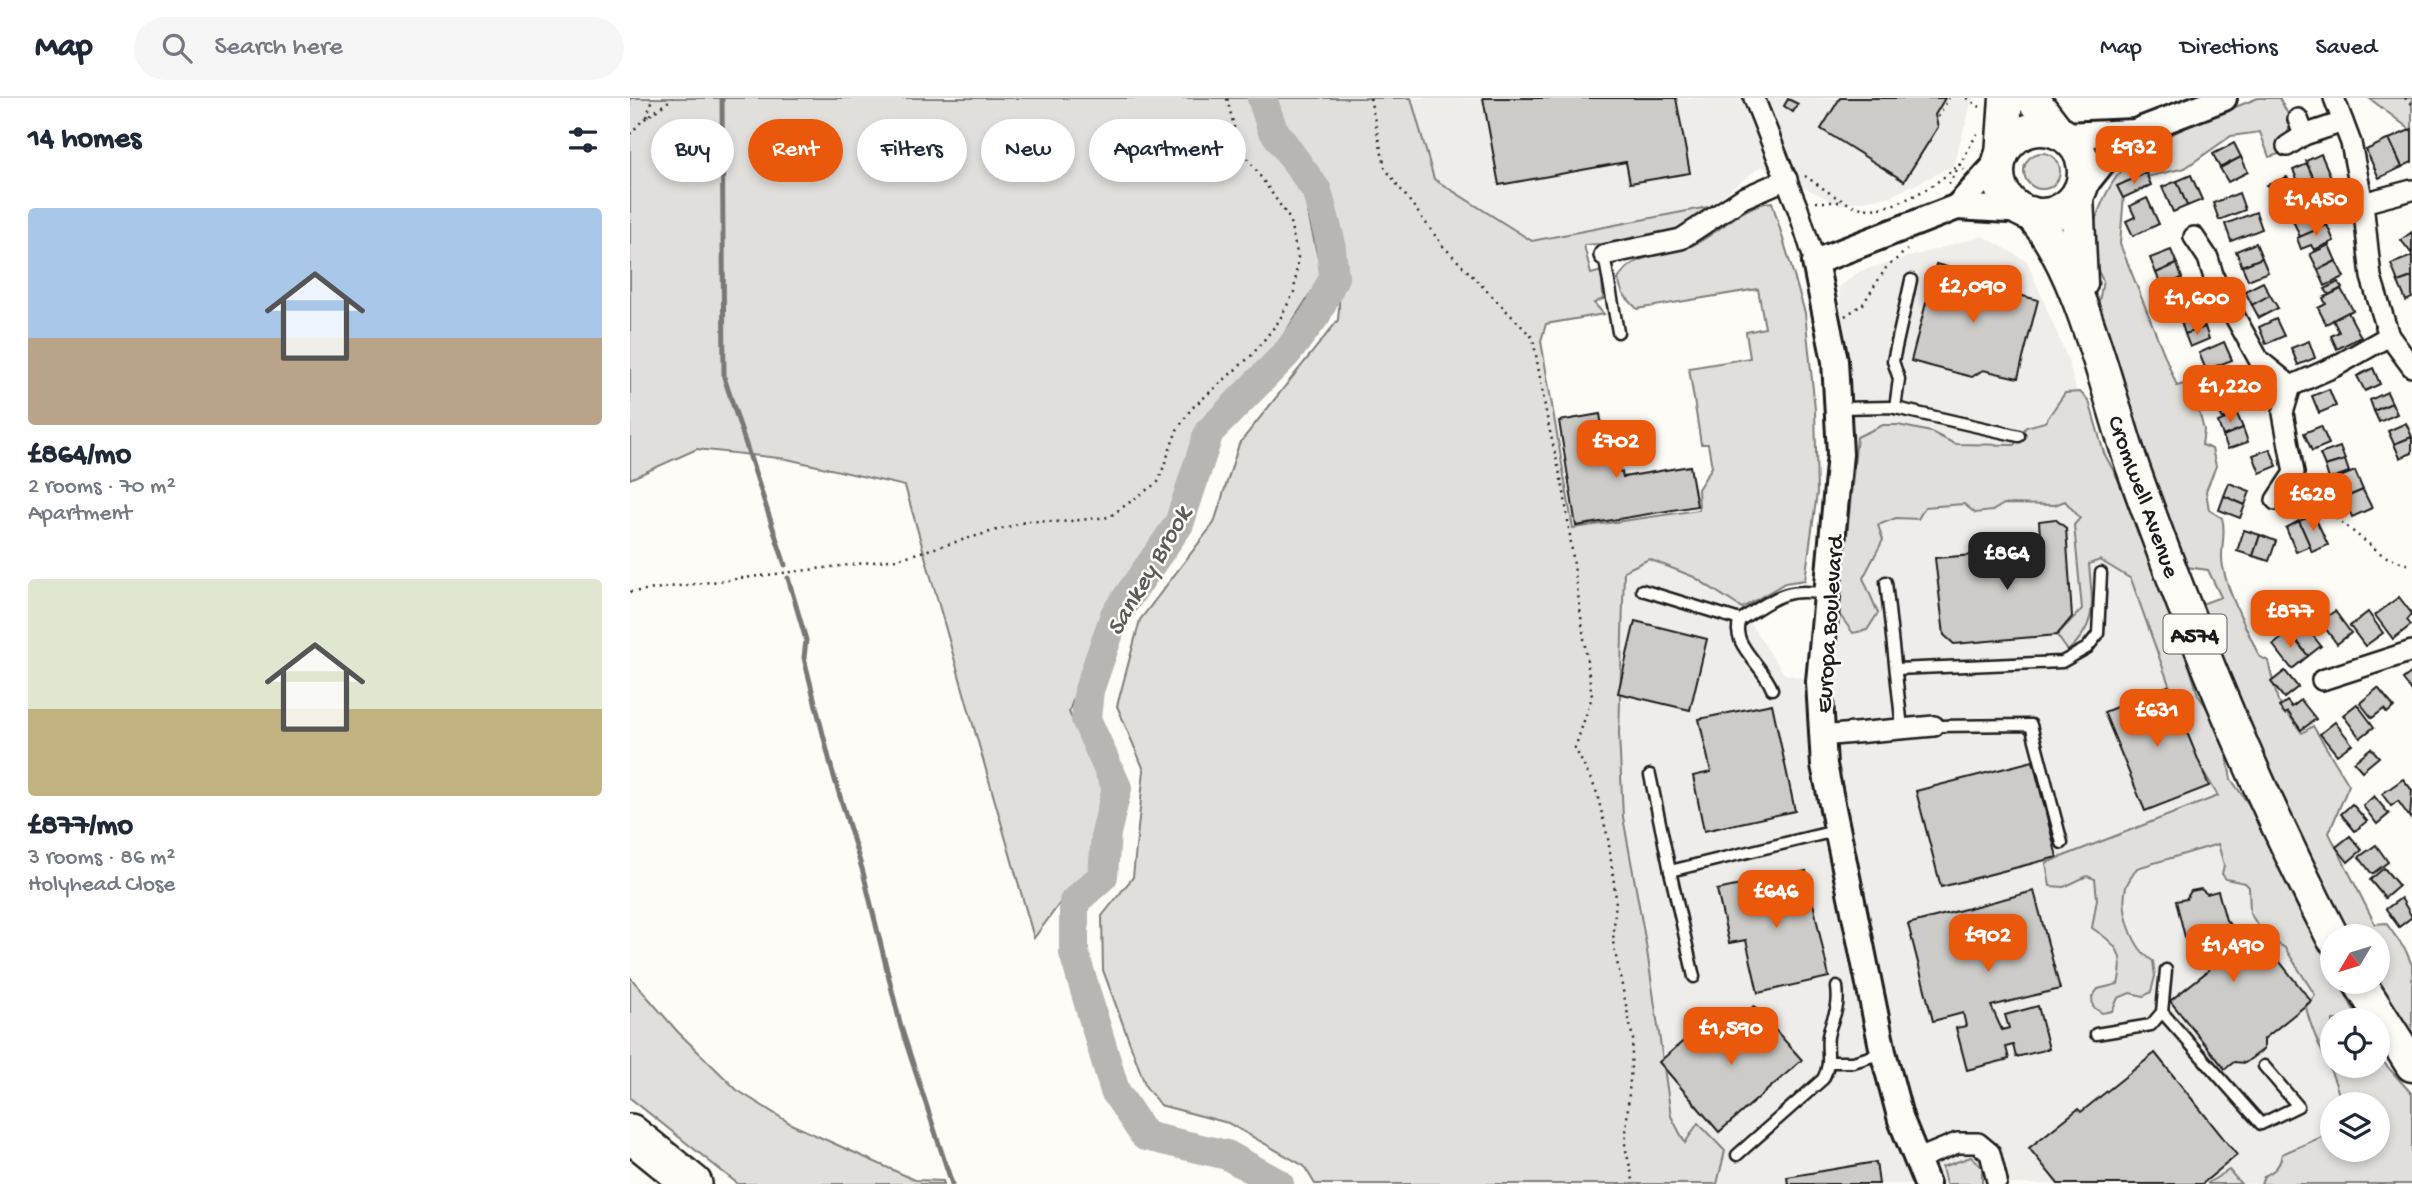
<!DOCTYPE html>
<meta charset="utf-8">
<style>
:root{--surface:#fff;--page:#f6f6f7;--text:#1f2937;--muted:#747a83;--line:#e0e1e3;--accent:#ea580c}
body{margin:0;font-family:"Gochi Hand",sans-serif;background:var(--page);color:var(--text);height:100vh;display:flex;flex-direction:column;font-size:26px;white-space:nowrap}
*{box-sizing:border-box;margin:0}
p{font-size:23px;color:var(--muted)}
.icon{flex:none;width:38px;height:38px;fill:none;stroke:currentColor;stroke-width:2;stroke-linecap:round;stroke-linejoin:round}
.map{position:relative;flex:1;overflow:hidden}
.details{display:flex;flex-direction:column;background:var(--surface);width:630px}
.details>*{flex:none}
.top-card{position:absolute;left:21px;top:21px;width:665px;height:63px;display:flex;gap:14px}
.needle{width:46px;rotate:232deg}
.tools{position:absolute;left:1690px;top:826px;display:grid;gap:14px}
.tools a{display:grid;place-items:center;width:70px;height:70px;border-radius:50%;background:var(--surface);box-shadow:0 4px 10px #0003;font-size:35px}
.price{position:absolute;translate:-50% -60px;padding:0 16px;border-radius:14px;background:var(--accent);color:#fff;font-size:23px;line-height:46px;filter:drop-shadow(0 2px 4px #0008)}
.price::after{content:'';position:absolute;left:50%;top:42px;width:21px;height:16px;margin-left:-10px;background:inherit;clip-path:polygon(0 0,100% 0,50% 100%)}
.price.active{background:#222;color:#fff}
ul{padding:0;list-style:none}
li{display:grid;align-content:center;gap:14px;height:371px;padding:0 28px}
li span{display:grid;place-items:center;height:217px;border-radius:7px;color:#555}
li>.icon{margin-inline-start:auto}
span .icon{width:126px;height:126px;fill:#fffc;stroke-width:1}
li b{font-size:30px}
h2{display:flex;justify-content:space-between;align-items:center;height:84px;padding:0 28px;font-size:30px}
.chip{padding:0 24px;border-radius:32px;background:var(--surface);box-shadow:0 4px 10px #0003;font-size:24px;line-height:63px}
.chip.active{background:var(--accent);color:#fff}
header{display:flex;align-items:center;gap:42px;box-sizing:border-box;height:98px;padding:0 35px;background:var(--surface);border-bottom:2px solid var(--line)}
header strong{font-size:33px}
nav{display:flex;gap:38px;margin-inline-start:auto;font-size:24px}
.search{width:490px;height:63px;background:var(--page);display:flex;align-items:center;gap:18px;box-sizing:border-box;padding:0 24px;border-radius:38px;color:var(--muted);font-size:26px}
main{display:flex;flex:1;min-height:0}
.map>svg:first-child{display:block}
.built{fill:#eeede9}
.green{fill:#e0dfdb;stroke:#7e7e7c;stroke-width:2}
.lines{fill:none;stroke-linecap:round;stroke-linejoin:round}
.stream{stroke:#797876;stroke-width:5}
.river{stroke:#b7b6b2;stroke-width:30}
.building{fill:#cccbc8;stroke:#1c1c1c;stroke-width:2}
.service-casing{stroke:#1c1c1c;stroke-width:15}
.minor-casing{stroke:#1c1c1c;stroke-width:24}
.tertiary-casing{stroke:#1c1c1c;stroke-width:30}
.primary-casing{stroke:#1c1c1c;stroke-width:37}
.motorway-casing{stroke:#1c1c1c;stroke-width:42}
.path{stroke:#1c1c1c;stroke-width:2.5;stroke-dasharray:2 5;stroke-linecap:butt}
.service{stroke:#fdfcf7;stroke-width:10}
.minor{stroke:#fdfcf7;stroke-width:19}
.tertiary{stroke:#fdfcf7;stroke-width:24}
.primary{stroke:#fdfcf7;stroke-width:32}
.motorway{stroke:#fdfcf7;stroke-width:37}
.labels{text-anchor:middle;stroke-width:5;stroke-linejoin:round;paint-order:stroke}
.shield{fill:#fdfcf7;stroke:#605f5e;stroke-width:2}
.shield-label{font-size:23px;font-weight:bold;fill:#1c1c1c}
.street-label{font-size:24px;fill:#1c1c1c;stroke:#fdfcf7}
.water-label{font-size:26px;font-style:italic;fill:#5a5a58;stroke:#fdfcf7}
</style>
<header>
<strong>Map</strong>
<div class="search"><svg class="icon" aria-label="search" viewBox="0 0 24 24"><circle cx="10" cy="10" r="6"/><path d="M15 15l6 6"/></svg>Search here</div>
<nav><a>Map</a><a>Directions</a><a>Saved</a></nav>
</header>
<main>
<section class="details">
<h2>14 homes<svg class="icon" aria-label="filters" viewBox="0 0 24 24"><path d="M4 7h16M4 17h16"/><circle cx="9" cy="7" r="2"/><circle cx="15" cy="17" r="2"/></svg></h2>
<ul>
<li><span style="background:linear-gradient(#a9c7e8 60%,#b9a48a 0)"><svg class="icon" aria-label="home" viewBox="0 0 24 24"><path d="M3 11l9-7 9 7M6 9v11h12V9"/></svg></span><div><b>£864/mo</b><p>2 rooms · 70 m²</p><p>Apartment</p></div></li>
<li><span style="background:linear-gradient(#dfe7d0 60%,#c2b280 0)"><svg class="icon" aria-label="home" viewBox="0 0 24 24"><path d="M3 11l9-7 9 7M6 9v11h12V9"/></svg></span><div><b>£877/mo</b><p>3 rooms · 86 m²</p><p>Holyhead Close</p></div></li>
</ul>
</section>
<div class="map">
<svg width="1782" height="1086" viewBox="0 0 1782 1086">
<rect width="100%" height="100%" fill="#fdfcf7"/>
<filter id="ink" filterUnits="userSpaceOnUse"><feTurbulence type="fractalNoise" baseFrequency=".0143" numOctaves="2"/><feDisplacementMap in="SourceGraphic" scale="14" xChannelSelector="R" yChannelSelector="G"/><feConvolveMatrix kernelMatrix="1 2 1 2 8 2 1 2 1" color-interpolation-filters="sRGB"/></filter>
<g filter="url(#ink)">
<g class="built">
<path d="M777 0H1343L1323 68 1261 98 1209 107 1131 68 1078 109 902 143 800 84Z"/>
<path d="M1353 138 1397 163 1438 262 1471 382 1703 922V968L1725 1006H1703V1034L1661 1086H1036L976 686 965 485 1019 461 1064 479 1108 507 1154 576 1200 585 1222 344 1209 189 1230 173Z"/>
</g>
<g class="green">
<path d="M0 0H781L804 81 902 143 1078 109 1047 132 1004 144 954 147 961 176 972 173 973 201 964 205 974 216 916 226 911 243 943 430 1069 412 1068 391 1082 369 1078 346H1071L1059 270 1120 260 1116 234 1135 230 1128 191 1007 211 993 196 988 182C1000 154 1040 158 1065 146 1092 133 1111 107 1142 104L1175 215 1185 311 1187 395 1175 482 1155 485 1112 510 1064 479 1019 461 994 473 989 636 993 719 1016 846 1041 1018 1055 1045 1068 1025 1095 1053 1087 1086H685L674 1068 598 1025 530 1007 516 989 473 872 472 818 503 779 514 672 487 608 510 522 584 425 609 346 708 222C716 149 684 83 651 21L624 19 629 34 674 98 692 178 639 259 571 327 537 426 473 513 439 614 473 691 459 776 433 801 404 840 275 388 157 361 67 351 0 381Z"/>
<path d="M1628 0H1649L1662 23 1649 56 1639 59 1630 34 1601 38 1555 70 1495 84 1490 146 1547 288 1561 284 1574 332 1572 347 1582 351 1586 368 1576 393 1579 412 1592 420C1597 436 1589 452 1593 469 1599 499 1617 530 1629 558L1638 563 1648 603 1672 635 1683 628 1719 687 1699 735 1745 826 1756 825 1776 853 1782 867V939L1747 884 1748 838H1719L1685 783 1586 563 1591 527 1572 532 1566 508 1591 499 1578 472 1549 468 1465 224 1473 183 1457 150C1464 127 1470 104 1483 84 1512 40 1582 19 1628 0Z"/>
<path d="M1739 0H1782V33Z"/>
<circle cx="1412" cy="73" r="18"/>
<path d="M1450 294 1459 303 1474 355 1488 381 1552 543 1568 597 1582 617 1595 648 1601 681 1624 714 1671 815 1703 873V884H1709L1729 922H1703V968H1748V958L1782 996V1086H1631L1634 1078C1645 1073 1650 1068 1652 1056L1692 1039 1703 1029V1052H1748V1006H1711C1705 972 1683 944 1676 909L1685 897 1655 850 1634 837 1620 815 1619 789 1615 785 1596 781 1592 776 1594 767 1588 746 1507 770C1504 775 1498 783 1496 789 1490 813 1503 851 1523 863L1525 878 1521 894 1514 898 1500 895 1488 900 1482 913 1472 915 1463 909 1462 899 1468 891 1488 886C1496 855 1487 847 1462 830L1467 801 1465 781 1457 778 1434 789 1420 788 1416 765 1588 698 1565 659 1501 481 1470 462 1459 466C1462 505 1469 525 1438 553L1427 537 1452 511 1444 427 1450 420 1435 403 1425 407 1374 406 1362 413 1345 415 1334 406 1295 409 1288 421 1266 420 1248 427 1253 442 1233 480 1248 515 1237 532 1223 535 1209 516 1227 339 1253 327H1268L1301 334 1325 346 1384 347 1396 329 1415 324 1435 295Z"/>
<path d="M0 879 47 933 107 992 163 1027 285 1082 313 1083 314 1086H108L0 1000Z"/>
<path d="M1341 1059 1352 1069V1086H1316L1312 1069Z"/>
<path d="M1599 1072 1611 1086H1578V1085Z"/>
</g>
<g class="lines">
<g class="stream">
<path d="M92 0 94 279 155 467"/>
<path d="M158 480 176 542 174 560 202 672 233 774 271 929 322 1086"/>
</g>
<path class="river" d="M632 0 642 30 687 93 700 142 704 179 686 217 657 255 579 334 549 426 485 517 459 592 456 621 487 690 476 735 473 778 444 804V855L463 919 485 993 515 1038 597 1057 649 1086"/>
</g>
<g class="building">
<path d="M853 0H1046L1060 75 1000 85 996 64 869 87Z"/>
<path d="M1210 0H1315L1305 17 1308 29 1274 83 1191 31Z"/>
<path d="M1158 1 1168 6 1163 14 1154 8Z"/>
<path d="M1782 31V64L1772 69 1759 41Z"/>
<path d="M1759 41 1772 69 1749 80 1736 52Z"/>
<path d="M1604 45 1611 59 1590 70 1583 56Z"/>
<path d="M1691 56 1701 79 1686 86 1676 63Z"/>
<path d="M1611 59 1618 74 1598 84 1590 70Z"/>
<path d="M1677 66 1686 86 1672 92 1663 72Z"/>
<path d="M1516 75 1521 87 1493 100 1487 88Z"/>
<path d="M1561 77 1572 102 1557 108 1547 83Z"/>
<path d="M1657 79 1665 97 1645 105 1637 87Z"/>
<path d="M1547 83 1557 108 1543 114 1532 89Z"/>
<path d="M1609 95 1615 112 1589 122 1583 105Z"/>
<path d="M1517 100 1529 126 1503 138 1496 123 1505 119 1500 108Z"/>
<path d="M1689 109 1697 127 1670 139 1662 120Z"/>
<path d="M1626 114 1632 131 1601 143 1595 126Z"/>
<path d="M1697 127 1704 143 1684 152 1681 147 1671 151 1667 140Z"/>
<path d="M1782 134V156L1771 142Z"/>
<path d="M1626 145 1632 160 1612 168 1606 153Z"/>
<path d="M1699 147 1706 163 1688 172 1680 156Z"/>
<path d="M1541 152 1547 166 1526 175 1520 160Z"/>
<path d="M1782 158V179L1768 184 1761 166Z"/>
<path d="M1632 160 1638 174 1618 182 1612 168Z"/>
<path d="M1706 163 1714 179 1695 188 1688 172Z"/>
<path d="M1306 166 1366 182 1373 193 1408 202 1388 280 1353 272 1342 279 1281 263Z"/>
<path d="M1547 166 1552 180 1532 189 1526 175Z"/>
<path d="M1782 179V200L1776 203 1768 184Z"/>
<path d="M1633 184 1640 197 1622 207 1615 193Z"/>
<path d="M1708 184 1712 190 1699 197 1695 191Z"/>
<path d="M1558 186 1563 198 1543 206 1538 194Z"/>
<path d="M1711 191 1723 212 1696 226 1688 210 1696 206 1693 200Z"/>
<path d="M1640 197 1648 210 1629 220 1622 207Z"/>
<path d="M1563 198 1567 210 1547 218 1543 206Z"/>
<path d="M1718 214 1731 239 1707 251 1701 238 1709 234 1703 222Z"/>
<path d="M1570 216 1575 229 1555 236 1551 223Z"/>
<path d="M1646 221 1654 238 1636 246 1629 229Z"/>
<path d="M1575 229 1579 241 1560 249 1555 236Z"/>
<path d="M1679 243 1685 260 1668 267 1661 250Z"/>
<path d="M1594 244 1602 262 1576 272 1569 255Z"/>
<path d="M1743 270 1750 286 1735 293 1727 278Z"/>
<path d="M1593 282 1607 315 1593 321 1589 313 1584 315 1573 290Z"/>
<path d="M1699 291 1706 308 1689 315 1682 298Z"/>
<path d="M1757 294 1762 305 1744 313 1740 302Z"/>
<path d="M1762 305 1767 316 1749 324 1744 313Z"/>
<path d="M970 316 979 369 992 374 993 379 1060 368 1067 408 946 428 929 323Z"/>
<path d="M1607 316 1613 330 1593 338 1588 324Z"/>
<path d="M1776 325 1782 339 1764 346 1758 333Z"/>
<path d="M1691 328 1699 346 1682 353 1674 335Z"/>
<path d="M1613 330 1618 344 1598 351 1593 338Z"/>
<path d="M1782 339V355L1770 360 1764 346Z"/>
<path d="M1710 349 1715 362 1695 368 1690 356Z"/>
<path d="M1640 351 1647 368 1630 375 1623 357Z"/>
<path d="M1715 362 1719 374 1699 381 1695 368Z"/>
<path d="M1725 373 1733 392 1714 400 1705 381Z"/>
<path d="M1599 385 1620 393 1615 407 1594 398Z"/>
<path d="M1733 392 1742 410 1722 419 1714 400Z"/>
<path d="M1594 398 1615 407 1610 420 1589 412Z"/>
<path d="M1684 417 1698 447 1682 454 1669 423Z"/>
<path d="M1425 421 1436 430 1442 519 1427 537 1324 546 1314 537 1305 460 1411 452 1409 423Z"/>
<path d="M1669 423 1680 448 1666 454 1656 430Z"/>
<path d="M1614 432 1630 437 1623 458 1607 453Z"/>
<path d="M1630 437 1646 443 1639 463 1623 458Z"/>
<path d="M1769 499 1782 516 1777 522 1781 527 1763 541 1745 517Z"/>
<path d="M1705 513 1721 535 1707 546 1690 523Z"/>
<path d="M1738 514 1753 535 1735 548 1720 528Z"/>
<path d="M1685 520 1695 531 1689 536 1679 525Z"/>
<path d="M1005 523 1077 541 1060 612 988 595Z"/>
<path d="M1671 525 1675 531 1664 539 1660 533Z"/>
<path d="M1677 530 1691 548 1678 558 1665 540Z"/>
<path d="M1659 534 1678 558 1662 571 1643 547Z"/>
<path d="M1655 573 1668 589 1654 600 1641 584Z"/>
<path d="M1782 574V593L1773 581Z"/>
<path d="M1538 588 1579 688 1515 713 1474 614Z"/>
<path d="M1748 590 1764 609 1757 615 1754 611 1742 620 1730 605Z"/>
<path d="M1671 602 1686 621 1671 632 1658 614 1655 616 1649 609 1657 603 1662 609Z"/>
<path d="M1142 606 1165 713 1074 733 1063 678 1081 674 1069 621Z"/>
<path d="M1727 606 1744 629 1730 640 1713 617Z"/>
<path d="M1705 624 1722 646 1707 657 1690 636Z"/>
<path d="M1741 650 1749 659 1732 673 1724 664Z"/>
<path d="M1403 663 1427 759 1311 789 1286 693Z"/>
<path d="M1773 681 1782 692 1780 720 1768 703 1761 708 1752 696Z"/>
<path d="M1744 698 1759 716 1747 726 1733 708Z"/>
<path d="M1722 706 1737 723 1725 733 1711 716Z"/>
<path d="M1720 738 1732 752 1718 764 1706 749Z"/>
<path d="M1746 747 1758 764 1742 776 1729 759Z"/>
<path d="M1754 770 1769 788 1755 800 1740 782Z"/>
<path d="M1176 773 1199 879 1128 895 1116 842 1099 845 1087 792Z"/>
<path d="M1571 791 1577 796 1588 793 1596 822 1614 844 1626 834 1681 903 1634 941V951L1615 965 1604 964 1595 971 1540 903 1579 872 1556 843 1546 803 1556 801 1561 793Z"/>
<path d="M1404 793 1430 891 1361 908 1372 932 1379 930 1375 917 1408 908 1419 951 1386 959 1383 947 1376 949 1379 961 1337 972 1326 930 1336 928 1333 915 1303 923 1278 826Z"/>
<path d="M1771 800 1782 819 1769 829 1756 811Z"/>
<path d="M1124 908 1172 962 1089 1034 1029 964 1071 928 1083 943Z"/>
<path d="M1525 955 1607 1057 1572 1086H1428L1399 1050 1448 1011 1451 1014Z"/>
<path d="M1246 1064 1249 1086H1158L1157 1079Z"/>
</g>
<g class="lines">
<g class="service-casing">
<g id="service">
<path d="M974 157 988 234"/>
<path d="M1209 310 1261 309 1389 338"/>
<path d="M1265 310 1269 281 1263 263 1281 182"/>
<path d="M1256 484 1272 630"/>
<path d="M1012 492 1110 522C1143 501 1154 489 1195 496"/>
<path d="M1110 522C1099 545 1133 567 1142 591"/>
<path d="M1266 571 1432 564 1457 550 1468 536 1471 475"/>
<path d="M1304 628 1401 627 1432 745"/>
<path d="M1020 677 1040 773"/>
<path d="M1064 879 1040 773 1205 733"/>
<path d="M1532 914 1631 1026 1668 1008 1634 968"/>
<path d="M1466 936 1521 927 1532 914 1536 872"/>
<path d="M1200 964H1223L1253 955"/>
<path d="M1107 1057 1193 981C1202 965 1196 954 1198 938 1202 917 1210 914 1207 889"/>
</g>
</g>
<g class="minor-casing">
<g id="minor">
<path d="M1124 0 1168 111 1185 164"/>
<path d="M1704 0 1721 45 1733 105 1741 179 1759 238 1782 269"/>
<path d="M1674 37 1713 24"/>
<path d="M1657 48 1674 37 1668 21"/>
<path d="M1733 105 1782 92"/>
<path d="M1564 139 1578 160 1585 183 1629 262 1661 288 1653 315 1664 375 1646 402"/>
<path d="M974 157 1051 141 1113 100 1157 81"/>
<path d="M1661 288 1706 268 1759 238"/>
<path d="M1692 582 1782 553"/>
<path d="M1191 638 1304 628"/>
<path d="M1286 1062 1327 1045H1348L1360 1055 1367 1083"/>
</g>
</g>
<g class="tertiary-casing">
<g id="tertiary">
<path d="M1433 37 1505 34 1594 0"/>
<path d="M1450 93 1478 58 1505 34"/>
<path d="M1327 109 1370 62"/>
<path d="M1297 1086 1271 1022 1253 954 1194 667 1189 584 1210 356 1205 263 1185 164 1327 109 1395 113"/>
</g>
</g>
<g class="primary-casing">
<g id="primary">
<path d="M1402 0 1429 35"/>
<circle cx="1411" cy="74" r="43"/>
<path d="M1372 57 1376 0"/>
<path d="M1447 98 1451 185"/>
<path d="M1400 115C1451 169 1478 300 1504 373 1561 533 1625 690 1703 840"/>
<path d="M1729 884 1782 967"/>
</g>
</g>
<g class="motorway-casing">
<path id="motorway" d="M0 1035 63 1086"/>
</g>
<g class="path">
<path d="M740 0 755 70 813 148 903 240 918 325 934 394 962 599 945 650 966 692 978 740 986 800 983 844 1003 941 995 1048 1004 1086"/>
<path d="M1337 0 1350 9"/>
<path d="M1775 0 1782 6"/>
<path d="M17 19 22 0"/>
<path d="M1308 19 1319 0"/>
<path d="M0 36 12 23 43 0"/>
<path d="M1329 66 1334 72"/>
<path d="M1175 78C1192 89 1212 106 1232 110 1260 116 1310 86 1329 66"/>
<path d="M1319 86 1348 34"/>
<path d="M1186 104H1214"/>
<path d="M1215 218 1233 206 1256 170 1277 152"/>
<path d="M1673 394 1754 458 1782 468"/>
<path d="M0 494 267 461 398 423 431 424 479 419 528 384 547 332 561 311 622 257 649 223 664 194 668 159 659 120 619 62 604 29 597 0"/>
<path d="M1695 862 1703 874"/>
</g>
<use href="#service" class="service"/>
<use href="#minor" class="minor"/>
<use href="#tertiary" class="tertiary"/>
<use href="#primary" class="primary"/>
<use href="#motorway" class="motorway"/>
</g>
</g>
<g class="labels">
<rect class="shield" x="1533.5" y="516.5" width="63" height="39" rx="5"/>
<g class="shield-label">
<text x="1565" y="544">A574</text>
</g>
<g class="street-label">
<text transform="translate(1515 398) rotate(70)" y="8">Cromwell Avenue</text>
<text transform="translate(1198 526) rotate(-86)" y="8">Europa Boulevard</text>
</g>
<g class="water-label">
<text transform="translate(517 472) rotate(-60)" y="9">Sankey Brook</text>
</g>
</g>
</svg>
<div class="tools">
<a><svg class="needle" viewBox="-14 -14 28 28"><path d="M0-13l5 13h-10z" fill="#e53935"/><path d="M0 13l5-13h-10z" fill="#747a83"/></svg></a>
<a><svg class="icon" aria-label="locate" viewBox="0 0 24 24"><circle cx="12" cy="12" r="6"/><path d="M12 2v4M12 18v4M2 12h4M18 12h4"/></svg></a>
<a><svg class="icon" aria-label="layers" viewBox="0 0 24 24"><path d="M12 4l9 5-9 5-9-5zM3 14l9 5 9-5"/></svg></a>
</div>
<b class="price" style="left:1504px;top:88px">£932</b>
<b class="price" style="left:1686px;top:140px">£1,450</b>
<b class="price" style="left:1343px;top:227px">£2,090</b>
<b class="price" style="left:1567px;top:239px">£1,600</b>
<b class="price" style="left:1600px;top:327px">£1,220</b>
<b class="price" style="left:986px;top:382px">£702</b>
<b class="price" style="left:1683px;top:435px">£628</b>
<b class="price active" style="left:1377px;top:494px">£864</b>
<b class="price" style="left:1660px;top:552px">£877</b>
<b class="price" style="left:1527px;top:651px">£631</b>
<b class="price" style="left:1146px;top:832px">£646</b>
<b class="price" style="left:1358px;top:876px">£902</b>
<b class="price" style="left:1603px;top:886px">£1,490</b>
<b class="price" style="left:1101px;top:969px">£1,590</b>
<div class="top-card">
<a class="chip">Buy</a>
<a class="chip active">Rent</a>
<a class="chip">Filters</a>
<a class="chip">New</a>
<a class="chip">Apartment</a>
</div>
</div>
</main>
